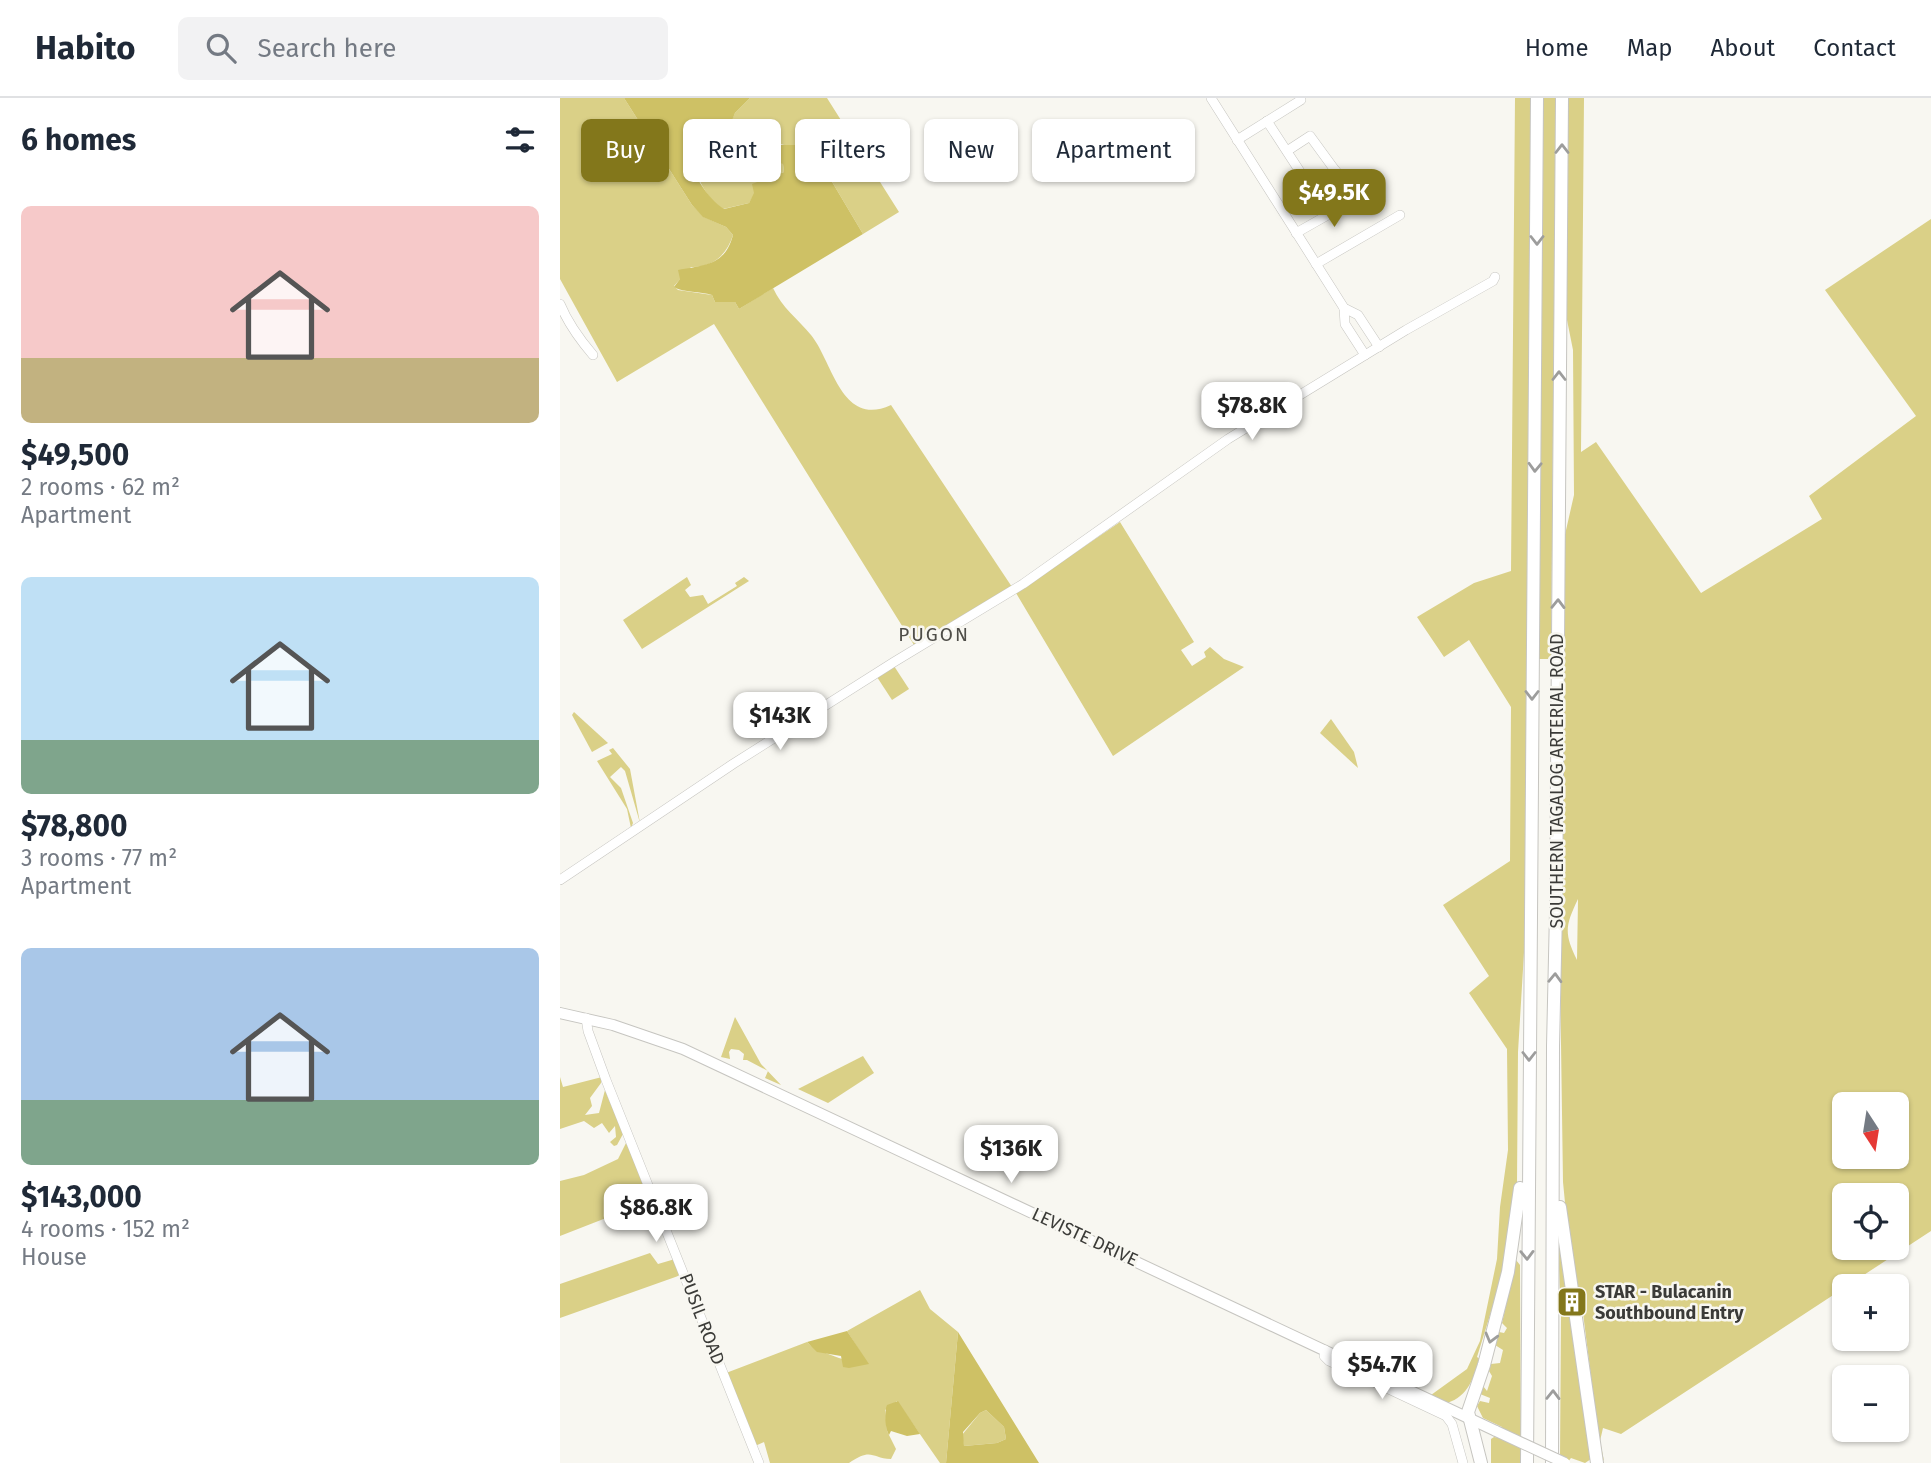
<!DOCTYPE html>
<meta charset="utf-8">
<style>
:root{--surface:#fff;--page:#f2f2f3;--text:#1f2937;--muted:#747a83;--line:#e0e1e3;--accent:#83771b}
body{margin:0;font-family:"Fira Sans",sans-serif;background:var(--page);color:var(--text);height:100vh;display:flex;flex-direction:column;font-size:26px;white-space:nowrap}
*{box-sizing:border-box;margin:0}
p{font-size:23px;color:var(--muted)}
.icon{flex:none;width:38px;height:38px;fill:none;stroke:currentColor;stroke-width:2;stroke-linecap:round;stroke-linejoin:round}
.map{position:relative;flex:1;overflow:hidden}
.details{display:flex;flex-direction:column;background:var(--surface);width:560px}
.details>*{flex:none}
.top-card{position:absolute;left:21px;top:21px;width:665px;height:63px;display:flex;gap:14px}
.needle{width:46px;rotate:168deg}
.tools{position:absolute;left:1272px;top:994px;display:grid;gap:14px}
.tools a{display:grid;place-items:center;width:77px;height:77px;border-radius:10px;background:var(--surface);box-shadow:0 2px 5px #0004;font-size:35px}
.price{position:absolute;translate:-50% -60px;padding:0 16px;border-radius:14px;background:#fff;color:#222;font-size:23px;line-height:46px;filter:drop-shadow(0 2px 4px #0008)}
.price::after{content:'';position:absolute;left:50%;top:42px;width:21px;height:16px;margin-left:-10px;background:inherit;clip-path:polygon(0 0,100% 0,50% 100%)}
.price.on{background:var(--accent);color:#fff}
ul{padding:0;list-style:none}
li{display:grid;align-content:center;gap:14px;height:371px;padding:0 21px}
li span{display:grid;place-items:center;height:217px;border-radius:10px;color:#555}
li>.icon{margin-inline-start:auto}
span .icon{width:126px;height:126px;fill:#fffc;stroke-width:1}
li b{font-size:30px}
h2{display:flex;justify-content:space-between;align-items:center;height:84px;padding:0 21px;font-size:30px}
.tag{padding:0 24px;border-radius:10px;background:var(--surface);box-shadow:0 2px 5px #0004;font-size:24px;line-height:63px}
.tag.on{background:var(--accent);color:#fff}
header{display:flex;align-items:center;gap:42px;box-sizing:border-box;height:98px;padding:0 35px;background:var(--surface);border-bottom:2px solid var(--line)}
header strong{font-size:33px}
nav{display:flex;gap:38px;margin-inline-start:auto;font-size:24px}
.search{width:490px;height:63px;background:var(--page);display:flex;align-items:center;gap:18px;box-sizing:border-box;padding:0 24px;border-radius:10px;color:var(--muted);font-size:26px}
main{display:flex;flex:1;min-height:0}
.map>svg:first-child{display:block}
.green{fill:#dad087;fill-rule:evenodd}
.forest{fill:#cec165;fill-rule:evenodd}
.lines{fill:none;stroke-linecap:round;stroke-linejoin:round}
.minor-casing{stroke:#c6c5c0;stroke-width:10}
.major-casing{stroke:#c6c5c0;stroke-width:12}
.highway-casing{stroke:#c6c5c0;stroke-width:14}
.minor{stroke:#fff;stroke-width:9}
.major{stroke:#fff;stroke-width:10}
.highway{stroke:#fff;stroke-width:12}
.major-bridge-casing{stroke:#c6c5c0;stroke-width:12;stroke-linecap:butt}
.major-bridge{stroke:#fff;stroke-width:10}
.oneway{stroke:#9d9d9c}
.labels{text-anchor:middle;stroke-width:5;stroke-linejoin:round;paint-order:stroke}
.street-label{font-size:18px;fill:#3b3b38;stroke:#f8f7f1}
.poi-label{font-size:18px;font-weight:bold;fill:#3b3b38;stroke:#f8f7f1;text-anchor:start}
.neighbourhood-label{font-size:19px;letter-spacing:2px;fill:#4e4d48;stroke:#f8f7f1}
</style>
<header>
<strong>Habito</strong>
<div class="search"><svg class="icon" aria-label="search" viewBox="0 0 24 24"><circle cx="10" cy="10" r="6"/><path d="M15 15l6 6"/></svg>Search here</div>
<nav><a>Home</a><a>Map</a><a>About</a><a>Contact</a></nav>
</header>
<main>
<section class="details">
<h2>6 homes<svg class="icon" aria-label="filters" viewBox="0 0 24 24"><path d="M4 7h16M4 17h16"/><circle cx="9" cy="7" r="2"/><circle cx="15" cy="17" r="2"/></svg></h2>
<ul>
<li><span style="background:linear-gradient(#f6c9c9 70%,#c2b280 0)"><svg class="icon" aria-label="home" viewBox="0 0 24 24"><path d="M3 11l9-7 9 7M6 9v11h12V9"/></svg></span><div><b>$49,500</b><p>2 rooms · 62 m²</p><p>Apartment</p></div></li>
<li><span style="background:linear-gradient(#bfe0f5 75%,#7fa58c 0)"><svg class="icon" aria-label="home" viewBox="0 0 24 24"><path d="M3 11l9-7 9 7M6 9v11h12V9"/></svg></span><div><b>$78,800</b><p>3 rooms · 77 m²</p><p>Apartment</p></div></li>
<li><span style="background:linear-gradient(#a9c7e8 70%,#7fa58c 0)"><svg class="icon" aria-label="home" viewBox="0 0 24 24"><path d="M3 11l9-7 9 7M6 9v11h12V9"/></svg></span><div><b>$143,000</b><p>4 rooms · 152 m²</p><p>House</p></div></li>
</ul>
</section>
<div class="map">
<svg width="1371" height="1365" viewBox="0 0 1371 1365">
<rect width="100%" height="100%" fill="#f8f7f1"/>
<g class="green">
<path d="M0 0H64L132 107 144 119 166 129 173 137C167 157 152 170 131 169L114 188 118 192 152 197 155 204H175L179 211 213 190C222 210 238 221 251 237 273 264 281 330 331 307L452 489 354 547 154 226 57 284 0 181Z"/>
<path d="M190 0H267L339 114 303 136 243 35 240 47 231 49 217 45 216 64 223 66 224 74 203 82 189 105 163 111C143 98 139 78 127 58L138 49 158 42 166 34 175 15Z"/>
<path d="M955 0H971L965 838 958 954 957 1085 952 1128 944 1172 917 1259 920 1261C913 1280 909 1298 887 1305L871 1297 907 1271 920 1243 937 1161 940 1109 948 1052 947 951 909 895 929 878 883 807 950 763 951 609 909 542 884 559 857 519 914 485 951 473Z"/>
<path d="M981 0H996L991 561H977Z"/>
<path d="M1007 0H1024L1021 354 1036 344 1141 495 1262 421 1249 398 1356 318 1265 192 1371 121V1133L1061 1336 1043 1330 1040 1343 1044 1363 1041 1359 1022 1207 1010 1156 1003 1084 1000 876 1004 441 1014 397 1013 252 1005 212ZM1018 801V802L1017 862C1004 836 1005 828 1018 801ZM1284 1006H1337V1059H1284ZM1284 1097H1337V1150H1284Z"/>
<path d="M560 424 634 544 621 552 632 568 646 559 644 554 650 549 664 561 684 569 553 658 456 495Z"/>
<path d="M127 479 131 487 125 492 130 499 143 497 148 506 177 488 175 485 184 479 189 483 82 551 63 522Z"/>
<path d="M334 568 349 591 332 602 317 579Z"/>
<path d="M14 614 48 645 32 654 12 617Z"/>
<path d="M771 621 794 654 798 670 760 635Z"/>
<path d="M53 650 70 671 80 725 65 673 61 669 50 679 61 690 73 725 71 730 67 711 37 663 52 656 49 652Z"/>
<path d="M175 919 201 966 221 987 205 980 208 973 187 962H183L184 956 179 952 171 951 169 954 170 961 161 959Z"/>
<path d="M303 958 314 975 268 1005 238 991Z"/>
<path d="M0 979 3 989 42 979 41 985 30 1000 32 1008 25 1017 39 1015 45 992 63 1036 57 1047 54 1048 50 1044 56 1039 55 1028 49 1035 42 1025 34 1030 24 1023 0 1031Z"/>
<path d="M66 1045 89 1095 87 1104 0 1138V1083L24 1077 58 1061Z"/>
<path d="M997 1124 1009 1199 1002 1200 1004 1211H1010L1031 1361 1025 1365 1011 1360 1007 1365 1000 1360 1001 1217Z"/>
<path d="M90 1155 98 1166 115 1161 121 1177 0 1220V1186Z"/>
<path d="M956 1162 960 1167 961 1365H931V1341L934 1339 940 1340 942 1329 923 1320 917 1308 920 1303 929 1305 930 1300 920 1296 923 1288 927 1293 932 1278 929 1273 931 1266 940 1265 943 1252 935 1247 939 1234 944 1235 947 1230 942 1225Z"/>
<path d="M360 1192 370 1211 398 1234 386 1365H380L337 1303 325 1312 327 1333 336 1351 331 1361C311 1360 312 1349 289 1365H210L204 1344 195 1348 166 1275 247 1244C253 1253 297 1267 308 1266L287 1233Z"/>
<path d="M426 1312 444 1329 446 1341 437 1345 404 1348 402 1337 420 1315Z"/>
</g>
<g class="forest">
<path d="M64 0H190L175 15 169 30 158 42 128 55C131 74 147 100 164 111L189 105 194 95 192 86 224 74 223 66 216 65V52L213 47H240V43L235 38 243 35 303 136 179 211 175 204H155L152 197C140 193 124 195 114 189L120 181 118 172C144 167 165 168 173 137L166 129 143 119 132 107Z"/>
<path d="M287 1233 309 1266 289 1270 283 1269 281 1258 257 1254 247 1244Z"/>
<path d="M398 1234 479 1365H386ZM426 1312 444 1329 446 1341 437 1345 404 1348 403 1334 420 1315Z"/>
<path d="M338 1303 360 1336 347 1338 331 1333 329 1337C325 1331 324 1313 327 1307Z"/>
</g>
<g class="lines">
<g class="minor-casing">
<g id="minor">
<path d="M651 0 784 210 798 217 819 249"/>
<path d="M707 23 750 89 776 73"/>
<path d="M677 42 741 2"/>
<path d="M727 53 750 38 796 101 736 135"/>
<path d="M756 166 840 117"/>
<path d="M0 206C7 223 21 243 33 257"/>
<path d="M784 210 785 226 805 257"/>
<path d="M0 782 173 666 334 564 463 486 668 341 846 232 933 183 935 179"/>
<path d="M26 920 28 933 46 982 199 1365"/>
<path d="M765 1252 764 1258 769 1263 886 1318 892 1326 903 1365"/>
</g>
</g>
<g class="major-casing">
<path id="major" d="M0 915 53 927 123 951 936 1333"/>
</g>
<g class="highway-casing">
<g id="highway">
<path d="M1000 1109 1037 1365"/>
<path d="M921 1365 908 1314 924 1267 948 1174 960 1090"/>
<path d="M967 1365C969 910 973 455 977 0"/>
<path d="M992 1365 993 948 996 814 1002 0"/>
</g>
</g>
<use href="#minor" class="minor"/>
<use href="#major" class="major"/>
<use href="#highway" class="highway"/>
<g class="major-bridge-casing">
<path id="major-bridge" d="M936 1333 1005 1365"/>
</g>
<use href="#major-bridge" class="major-bridge"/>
</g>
<defs><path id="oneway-chevron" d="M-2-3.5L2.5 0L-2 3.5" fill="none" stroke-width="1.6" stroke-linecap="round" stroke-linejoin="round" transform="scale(1.75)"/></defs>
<g class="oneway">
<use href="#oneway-chevron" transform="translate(1002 51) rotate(-90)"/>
<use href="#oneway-chevron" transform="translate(977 142) rotate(90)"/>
<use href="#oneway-chevron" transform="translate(999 278) rotate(-90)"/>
<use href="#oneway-chevron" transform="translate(975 369) rotate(92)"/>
<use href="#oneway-chevron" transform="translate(998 506) rotate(-89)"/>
<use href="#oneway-chevron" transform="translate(972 597) rotate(90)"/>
<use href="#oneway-chevron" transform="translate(995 880) rotate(-88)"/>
<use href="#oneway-chevron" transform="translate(969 958) rotate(90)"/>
<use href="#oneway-chevron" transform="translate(967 1157) rotate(89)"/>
<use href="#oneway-chevron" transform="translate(931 1240) rotate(105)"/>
<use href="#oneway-chevron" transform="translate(993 1297) rotate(-89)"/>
</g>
<defs>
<g id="building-square" transform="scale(1.575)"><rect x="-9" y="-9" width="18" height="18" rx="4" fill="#83771b" stroke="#f8f7f1"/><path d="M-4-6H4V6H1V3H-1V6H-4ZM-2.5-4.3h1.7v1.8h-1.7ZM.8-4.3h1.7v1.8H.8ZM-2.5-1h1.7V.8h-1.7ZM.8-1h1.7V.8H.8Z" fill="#fff"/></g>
</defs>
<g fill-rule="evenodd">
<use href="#building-square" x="1012" y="1204"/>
</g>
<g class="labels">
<g class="street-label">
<text transform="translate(997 683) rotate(-90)" y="6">SOUTHERN TAGALOG ARTERIAL ROAD</text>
<text transform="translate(525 1139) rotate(25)" y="6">LEVISTE DRIVE</text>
<text transform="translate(142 1221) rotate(69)" y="6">PUSIL ROAD</text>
</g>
<g class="poi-label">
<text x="1035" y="1200">STAR - Bulacanin<tspan x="1035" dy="21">Southbound Entry</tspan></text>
</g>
<g class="neighbourhood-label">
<text x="374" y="543">PUGON</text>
</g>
</g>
</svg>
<div class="tools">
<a><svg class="needle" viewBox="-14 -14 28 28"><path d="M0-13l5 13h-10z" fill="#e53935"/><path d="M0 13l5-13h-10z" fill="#747a83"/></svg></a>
<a><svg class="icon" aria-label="locate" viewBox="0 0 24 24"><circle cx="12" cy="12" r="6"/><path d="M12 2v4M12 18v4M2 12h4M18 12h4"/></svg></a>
<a>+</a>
<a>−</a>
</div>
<b class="price on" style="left:774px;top:131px">$49.5K</b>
<b class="price" style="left:692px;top:344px">$78.8K</b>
<b class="price" style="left:220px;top:654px">$143K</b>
<b class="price" style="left:451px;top:1087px">$136K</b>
<b class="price" style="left:96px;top:1146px">$86.8K</b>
<b class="price" style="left:822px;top:1303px">$54.7K</b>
<div class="top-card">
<a class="tag on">Buy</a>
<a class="tag">Rent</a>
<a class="tag">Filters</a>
<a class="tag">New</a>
<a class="tag">Apartment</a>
</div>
</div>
</main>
